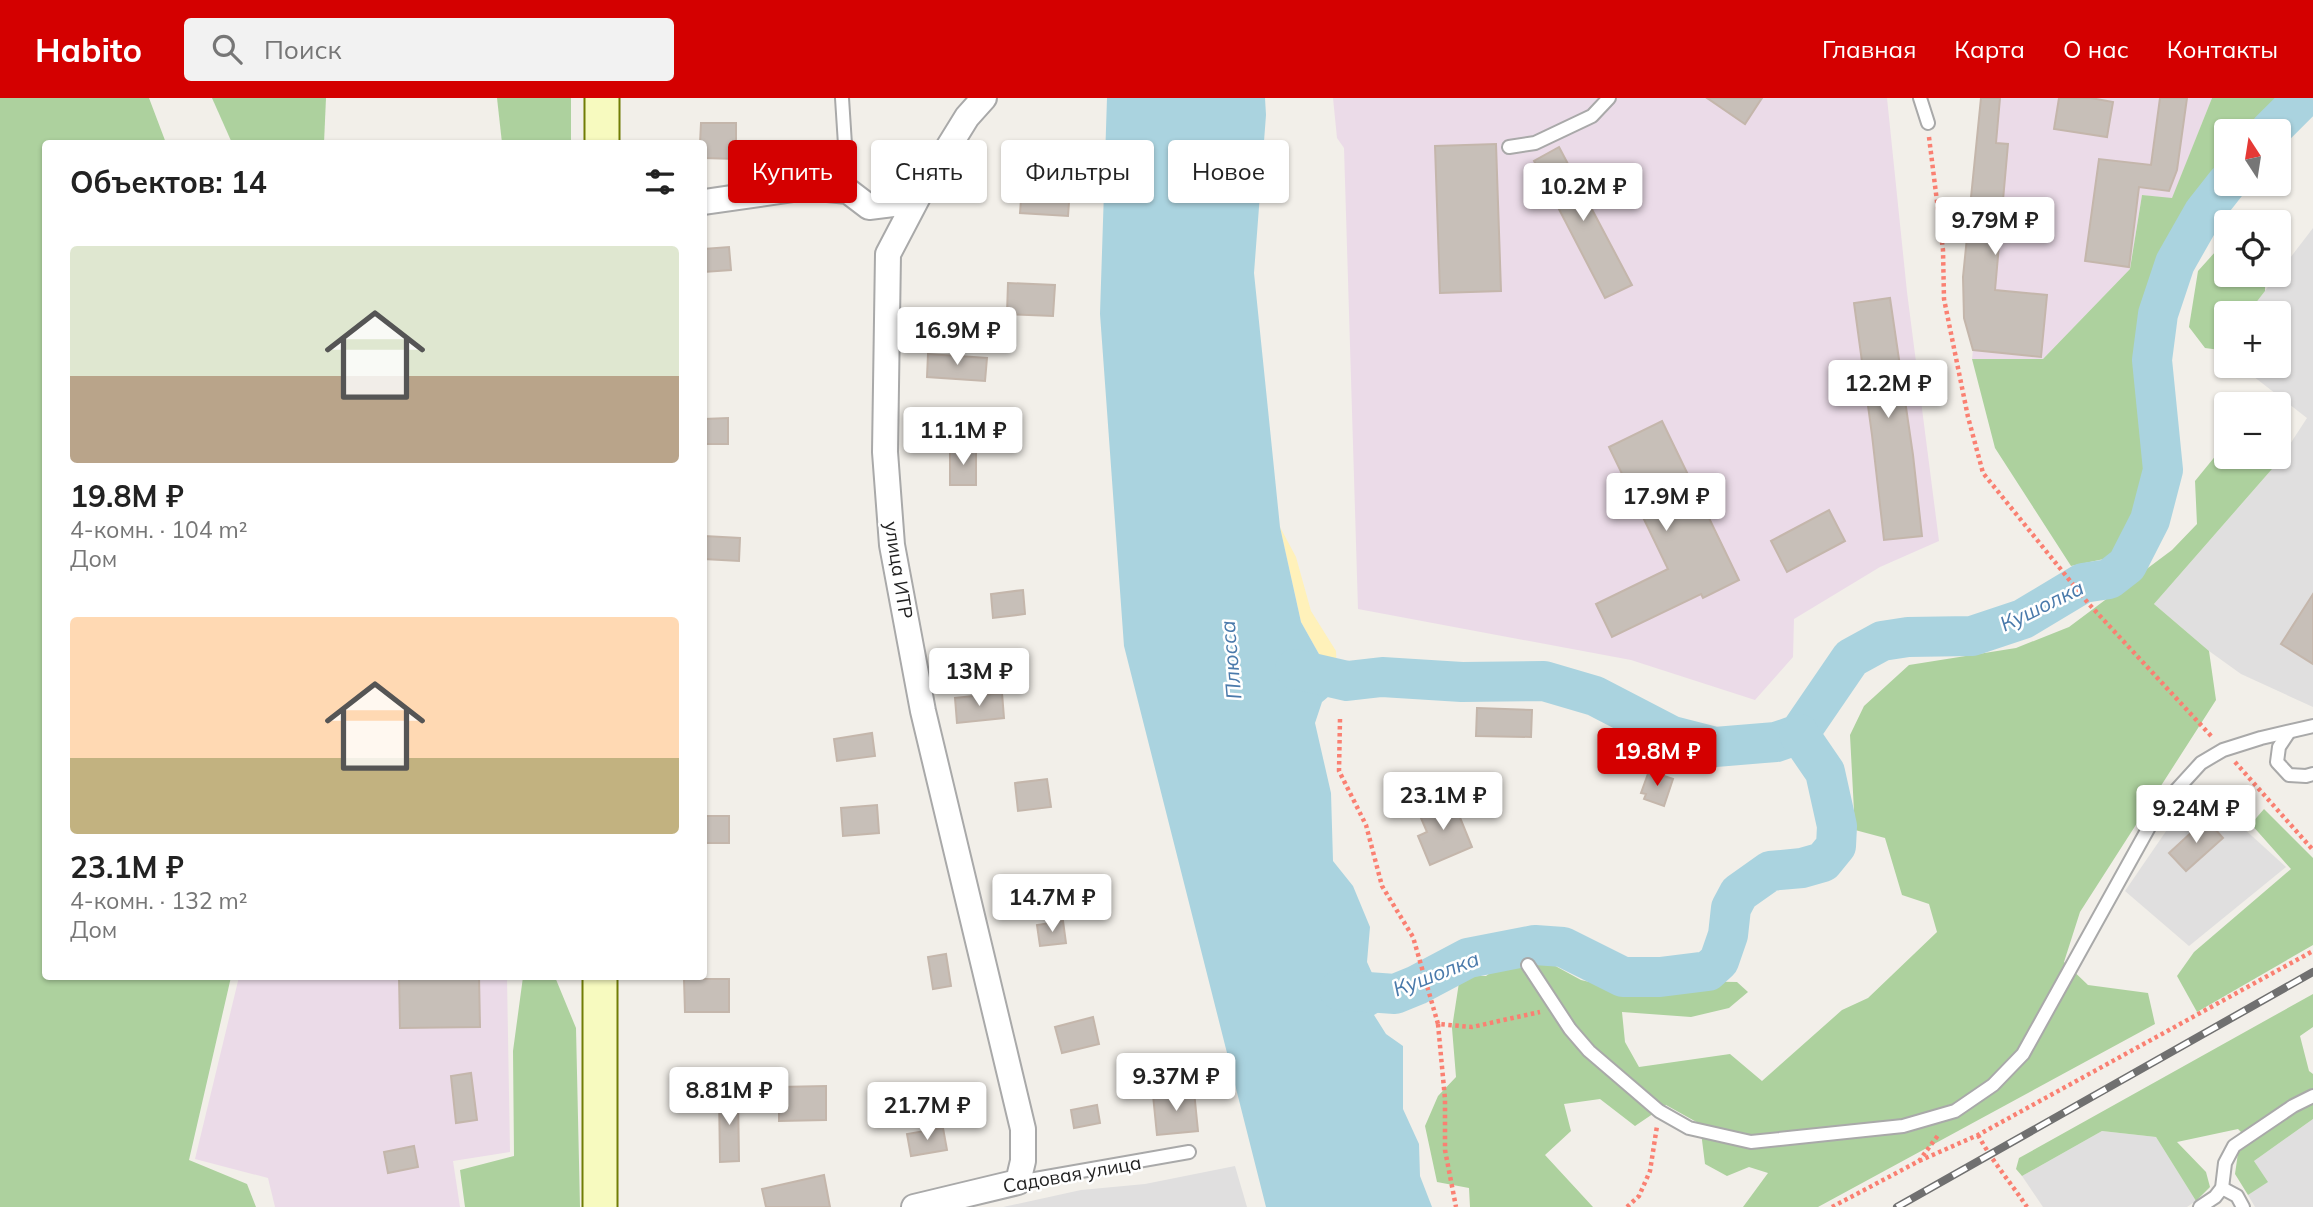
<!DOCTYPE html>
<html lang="ru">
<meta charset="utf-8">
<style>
:root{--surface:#fff;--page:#f2f2f2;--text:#222;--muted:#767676;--accent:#d40000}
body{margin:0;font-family:Mulish,sans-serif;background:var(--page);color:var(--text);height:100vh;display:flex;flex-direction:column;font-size:26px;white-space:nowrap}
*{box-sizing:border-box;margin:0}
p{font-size:23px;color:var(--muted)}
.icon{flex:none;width:38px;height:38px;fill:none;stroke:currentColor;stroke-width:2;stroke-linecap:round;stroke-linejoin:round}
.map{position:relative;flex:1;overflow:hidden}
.panel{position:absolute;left:42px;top:42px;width:665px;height:840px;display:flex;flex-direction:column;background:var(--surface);border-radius:7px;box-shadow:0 2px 5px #0004}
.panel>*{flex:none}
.top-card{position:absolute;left:728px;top:42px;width:665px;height:63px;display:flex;gap:14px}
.needle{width:46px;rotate:348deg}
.buttons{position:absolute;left:2214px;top:21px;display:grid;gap:14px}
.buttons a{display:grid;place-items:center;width:77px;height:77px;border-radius:7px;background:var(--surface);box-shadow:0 2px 5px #0004;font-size:35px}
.price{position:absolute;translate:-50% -60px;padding:0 16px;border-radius:7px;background:#fff;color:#222;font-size:23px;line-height:46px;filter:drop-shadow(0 2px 4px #0008)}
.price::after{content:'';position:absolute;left:50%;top:42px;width:21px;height:16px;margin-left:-10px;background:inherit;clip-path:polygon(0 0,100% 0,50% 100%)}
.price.on{background:var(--accent);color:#fff}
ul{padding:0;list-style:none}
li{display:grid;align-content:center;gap:14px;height:371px;padding:0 28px}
li span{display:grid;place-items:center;height:217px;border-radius:7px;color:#555}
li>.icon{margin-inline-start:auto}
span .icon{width:126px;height:126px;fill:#fffc;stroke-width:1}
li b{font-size:30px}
h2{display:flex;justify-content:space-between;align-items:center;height:84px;padding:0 28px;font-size:30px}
.pill{padding:0 24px;border-radius:7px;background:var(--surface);box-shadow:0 2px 5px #0004;font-size:24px;line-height:63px}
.pill.on{background:var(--accent);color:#fff}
header{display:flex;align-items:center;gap:42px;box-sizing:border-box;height:98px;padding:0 35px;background:var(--accent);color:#fff}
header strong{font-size:33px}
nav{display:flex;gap:38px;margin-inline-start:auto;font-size:24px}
.search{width:490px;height:63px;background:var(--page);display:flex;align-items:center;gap:18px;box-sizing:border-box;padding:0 24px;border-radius:7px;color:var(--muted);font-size:26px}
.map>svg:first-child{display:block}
.residential{fill:#e0dfdf}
.industrial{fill:#ebdbe8}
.forest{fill:#add19e}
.sand{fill:#fff1ba}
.water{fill:#aad3df}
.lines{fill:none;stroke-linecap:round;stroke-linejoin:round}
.river{stroke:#aad3df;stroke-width:40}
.building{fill:#c7bfb8;stroke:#c4b6ab;stroke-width:2}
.lane-casing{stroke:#a9a9a9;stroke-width:16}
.street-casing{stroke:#a9a9a9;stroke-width:28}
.secondary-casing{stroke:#707d05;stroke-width:37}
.path{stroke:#fa8072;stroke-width:4.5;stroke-dasharray:3.5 3.5;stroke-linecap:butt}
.lane{stroke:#fff;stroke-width:12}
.street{stroke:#fff;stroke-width:24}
.secondary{stroke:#f7fabf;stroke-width:33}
.rail-casing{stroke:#707070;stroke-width:8}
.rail{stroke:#fff;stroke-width:5;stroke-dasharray:16;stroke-linecap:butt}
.labels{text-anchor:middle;stroke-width:5;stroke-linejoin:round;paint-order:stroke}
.street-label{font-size:19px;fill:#222;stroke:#fff}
.water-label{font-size:21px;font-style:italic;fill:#4a7aab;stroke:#fff}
</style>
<header>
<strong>Habito</strong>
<div class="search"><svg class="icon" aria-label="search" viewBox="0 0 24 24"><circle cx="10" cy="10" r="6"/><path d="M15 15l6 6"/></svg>Поиск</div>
<nav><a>Главная</a><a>Карта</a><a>О нас</a><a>Контакты</a></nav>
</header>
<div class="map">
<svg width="2313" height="1109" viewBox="0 0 2313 1109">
<rect width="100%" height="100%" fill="#f2efe9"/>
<g class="residential">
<path d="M2313 130V609L2241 576 2209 553 2154 506 2279 363 2307 320 2240 268H2278V215H2248Z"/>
<path d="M2197 688 2286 769 2189 848 2125 793Z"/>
<path d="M2313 1021V1109H2255L2248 1097 2267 1084 2254 1063Z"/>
<path d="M2102 1033 2156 1039 2196 1103 2187 1109H2043L2022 1078Z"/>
<path d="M1235 1068 1247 1109H1003L1081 1092 1145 1086Z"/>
</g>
<g class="industrial">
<path d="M1333 0H1887L1907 194 1939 443 1880 469 1794 521 1793 559 1755 602 1631 562 1358 511 1344 50 1337 40Z"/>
<path d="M1981 0H2212L2172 101 2142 97 2130 171 2043 261H1972L1973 252 1964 220 1963 179Z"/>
<path d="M239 879H507L510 1054 453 1063 460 1109H275L268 1080 195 1061Z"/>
</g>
<g class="forest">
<path d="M0 0H149L166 45 46 46V878L231 879 189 1062 247 1086 256 1109H0Z"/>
<path d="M212 0H326L324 45H232Z"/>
<path d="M497 0H571V45H502Z"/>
<path d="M2212 0H2290L2256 33H2226V67L2171 161 2151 216 2143 267 2155 368 2141 421 2118 458 2071 468 1995 350 1972 261H2043L2130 171 2142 97 2172 100Z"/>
<path d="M2216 153H2226V177H2265V193L2248 215H2226V245L2220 252 2205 250 2189 229 2198 173Z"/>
<path d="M2226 345V359H2275L2279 363 2154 506 2209 553 2216 602 2080 814 2064 864 2088 887 2148 895 2155 926 1818 1109H1743L1768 1075 1749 1069 1727 1078 1705 1066 1700 1026 1666 1007 1635 1028 1600 1001 1564 1006 1571 1033 1545 1057 1593 1109H1470L1469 1090 1437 1084 1425 1028 1438 998 1456 979 1452 930 1460 878H1486L1509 861 1548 864 1581 882 1623 892 1675 883 1737 884 1748 894 1729 910 1691 919 1622 914 1625 944 1639 969 1730 956 1762 983 1842 912 1868 900 1937 834 1929 806 1902 797 1885 740 1855 732 1850 637 1864 608 1909 567 2016 550 2069 529 2172 452 2197 426 2195 383Z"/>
<path d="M2264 711 2313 760V847L2197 914 2177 878 2194 854 2291 771 2251 726Z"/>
<path d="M523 879H555L576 930 580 1109H465L460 1072 514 1058 513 953Z"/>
<path d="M2313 896V929L2300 938 2309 973 2313 976V1021L2254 1063 2268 1084 2248 1097 2235 1076 2238 1055 2249 1042 2238 1031 2177 1044 2206 1074 2210 1089 2196 1103 2156 1039 2102 1033 2022 1078 2016 1071 2019 1060Z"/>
</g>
<path class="sand" d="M1280 429 1296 459 1311 513 1336 553 1337 575 1324 565 1301 524Z"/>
<path class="water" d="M1107 0H1265L1266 17 1254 175 1280 429 1301 524 1324 565 1347 583 1322 604 1315 625 1331 695 1333 763 1353 788 1370 829 1367 864 1376 884 1395 896 1389 908 1374 917 1386 936 1403 948V1011L1419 1046 1420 1078 1432 1109H1266L1124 548 1100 216Z"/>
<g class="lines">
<g class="river">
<path d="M2270 33 2303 0"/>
<path d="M1295 571 1347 583 1382 579 1462 584 1544 583 1595 598 1672 638 1715 649 1776 644 1799 636 1851 560 1882 543 1908 539 1972 538 2023 521 2083 485 2109 481 2127 467 2150 422 2163 372 2152 262 2158 216 2175 165 2204 114 2226 86"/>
<path d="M1339 892 1395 896 1417 887 1468 860 1535 847 1563 849 1623 879H1660L1708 873 1719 863 1728 837 1731 810 1739 795 1770 773 1802 770 1823 764 1836 748 1837 728 1825 674 1799 636"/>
</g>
</g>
<g class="building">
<path d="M1707 0H1762L1745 26Z"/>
<path d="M1981 0H2000L1996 45 2008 46 1995 192 2047 197 2041 259 1973 252 1964 220 1963 179Z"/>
<path d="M2059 0H2091L2113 4 2107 39 2054 31Z"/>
<path d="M2160 0H2187L2177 72 2169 93 2139 89 2129 169 2085 163 2099 61 2151 67Z"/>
<path d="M701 25H736V61L704 60V46H700Z"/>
<path d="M1496 46 1501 193 1440 195 1435 48Z"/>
<path d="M1559 49 1632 187 1605 200 1534 63Z"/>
<path d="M1022 88 1070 91 1068 118 1020 115Z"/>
<path d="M729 149 731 172 704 174V151Z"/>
<path d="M1008 185 1055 187 1053 218 1007 216Z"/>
<path d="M1890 200 1913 357 1922 438 1884 442 1872 337 1854 205Z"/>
<path d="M928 256 987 260 985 283 927 279Z"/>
<path d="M728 320V346H704V321Z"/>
<path d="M1662 323 1739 482 1703 500 1701 496 1612 539 1596 506 1668 471 1609 349Z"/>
<rect x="950" y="351" width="26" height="36"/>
<path d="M1829 412 1845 443 1787 474 1771 443Z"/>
<path d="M704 438 740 440 739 463 704 461Z"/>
<path d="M1023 492 1025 516 993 520 991 496Z"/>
<path d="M2313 496V566L2281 546Z"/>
<path d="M1002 595 1004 620 957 625 955 600Z"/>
<path d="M1477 610 1532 612 1531 639 1476 638Z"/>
<path d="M872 635 875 658 837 663 834 641Z"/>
<path d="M1649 673 1673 681 1664 708 1644 701 1646 696 1641 695Z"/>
<path d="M1047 681 1051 709 1018 713 1015 685Z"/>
<path d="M1452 700 1472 749 1430 767 1418 738 1427 734 1418 713Z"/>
<path d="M877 707 879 735 843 738 841 710Z"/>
<rect x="704" y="718" width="25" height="27"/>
<path d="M2206 721 2223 740 2186 773 2169 755Z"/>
<path d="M1063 823 1066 845 1040 848 1037 827Z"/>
<path d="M946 856 951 888 933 891 928 859Z"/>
<path d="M399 878H479L480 929 400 930Z"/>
<path d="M684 881H729V914H685Z"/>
<path d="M1093 919 1099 946 1062 955 1055 929Z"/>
<path d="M471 975 477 1022 456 1025 451 978Z"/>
<path d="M826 988V1022L779 1023V989Z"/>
<path d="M1194 993 1198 1033 1157 1037 1153 997Z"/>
<path d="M719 995H738L739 1063 720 1064Z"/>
<path d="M1097 1007 1100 1025 1074 1030 1071 1012Z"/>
<path d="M943 1030 947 1052 911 1058 907 1036Z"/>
<path d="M414 1048 418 1069 388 1075 384 1054Z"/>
<path d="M824 1077 830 1109H766L762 1091Z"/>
</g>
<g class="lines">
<g class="lane-casing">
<g id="lane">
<path d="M842 0 848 93"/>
<path d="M1920 0 1928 25"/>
<path d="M1509 49 1535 45 1592 18 1609 0"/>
<path d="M2289 634 2279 649 2277 664 2289 677 2306 678 2313 676"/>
<path d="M1528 867 1570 931 1589 953 1659 1013 1689 1030 1751 1044 1903 1028 1955 1013 1993 987 2023 956 2159 711 2201 665 2223 652 2261 640 2313 628"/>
<path d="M1018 1084 1189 1054"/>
<path d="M2222 1090 2237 1098 2243 1109"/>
<path d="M2200 1109 2215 1099 2222 1090 2225 1065 2234 1048 2293 1008 2313 998"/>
</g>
</g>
<g class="street-casing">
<g id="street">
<path d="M704 104 807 89 848 93 869 109 893 106 920 95"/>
<path d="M914 1109 1018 1084 1023 1063V1031L923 613 892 447 885 354 888 156 920 95 967 19 984 0"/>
</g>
</g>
<g class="secondary-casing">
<g id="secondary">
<path d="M602 0V46"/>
<path d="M600 1109V878"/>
</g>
</g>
<g class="path">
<path d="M1929 39 1943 152 1944 201 1968 319 1983 375 2088 505 2213 640"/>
<path d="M1340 621 1339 673 1366 727 1382 788 1413 839 1438 926 1472 929 1540 914"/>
<path d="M2235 664 2313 752"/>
<path d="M1438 926 1445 1001V1052L1456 1109"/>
<path d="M1978 1037C1992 1063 2011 1085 2027 1109"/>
<path d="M1919 1063 1978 1037 2313 853"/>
<path d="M1627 1109 1639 1098 1650 1073 1657 1028"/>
<path d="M1832 1109 1919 1063 1939 1036"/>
</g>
<use href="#lane" class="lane"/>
<use href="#street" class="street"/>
<use href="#secondary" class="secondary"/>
<g class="rail-casing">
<path id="rail" d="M1897 1109 2313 874"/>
</g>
<use href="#rail" class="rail"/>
</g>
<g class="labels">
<g class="street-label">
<text transform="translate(899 472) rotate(81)" y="7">улица ИТР</text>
<text transform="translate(1072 1076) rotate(-10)" y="7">Садовая улица</text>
</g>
<g class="water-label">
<text transform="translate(2042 508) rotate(-26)" y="7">Кушолка</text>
<text transform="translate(1231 562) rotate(-95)" y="7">Плюсса</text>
<text transform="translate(1436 876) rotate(-21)" y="7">Кушолка</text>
</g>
</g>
</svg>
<div class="buttons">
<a><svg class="needle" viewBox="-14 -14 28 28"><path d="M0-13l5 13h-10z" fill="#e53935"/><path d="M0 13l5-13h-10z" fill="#767676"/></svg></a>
<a><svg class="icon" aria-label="locate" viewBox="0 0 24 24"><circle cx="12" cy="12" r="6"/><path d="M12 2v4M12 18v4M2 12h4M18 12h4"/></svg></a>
<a>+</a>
<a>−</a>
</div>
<b class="price" style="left:1583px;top:125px">10.2M ₽</b>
<b class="price" style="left:1995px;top:159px">9.79M ₽</b>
<b class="price" style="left:957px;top:269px">16.9M ₽</b>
<b class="price" style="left:1888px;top:322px">12.2M ₽</b>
<b class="price" style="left:963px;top:369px">11.1M ₽</b>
<b class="price" style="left:1666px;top:435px">17.9M ₽</b>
<b class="price" style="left:979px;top:610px">13M ₽</b>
<b class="price on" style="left:1657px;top:690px">19.8M ₽</b>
<b class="price" style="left:1443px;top:734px">23.1M ₽</b>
<b class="price" style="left:2196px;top:747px">9.24M ₽</b>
<b class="price" style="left:1052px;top:836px">14.7M ₽</b>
<b class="price" style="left:1176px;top:1015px">9.37M ₽</b>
<b class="price" style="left:729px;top:1029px">8.81M ₽</b>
<b class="price" style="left:927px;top:1044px">21.7M ₽</b>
<div class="top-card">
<a class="pill on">Купить</a>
<a class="pill">Снять</a>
<a class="pill">Фильтры</a>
<a class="pill">Новое</a>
</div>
<section class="panel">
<h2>Объектов: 14<svg class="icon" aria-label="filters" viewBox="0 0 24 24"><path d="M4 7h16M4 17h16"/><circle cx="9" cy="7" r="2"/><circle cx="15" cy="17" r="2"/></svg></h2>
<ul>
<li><span style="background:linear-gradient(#dfe7d0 60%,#b9a48a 0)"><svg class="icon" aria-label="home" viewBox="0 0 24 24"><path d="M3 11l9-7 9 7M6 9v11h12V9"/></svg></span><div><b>19.8M ₽</b><p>4-комн. · 104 m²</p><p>Дом</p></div></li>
<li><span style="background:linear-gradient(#ffd9b3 65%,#c2b280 0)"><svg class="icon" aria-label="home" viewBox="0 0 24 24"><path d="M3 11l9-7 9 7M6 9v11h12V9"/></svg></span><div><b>23.1M ₽</b><p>4-комн. · 132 m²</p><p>Дом</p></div></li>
</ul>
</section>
</div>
